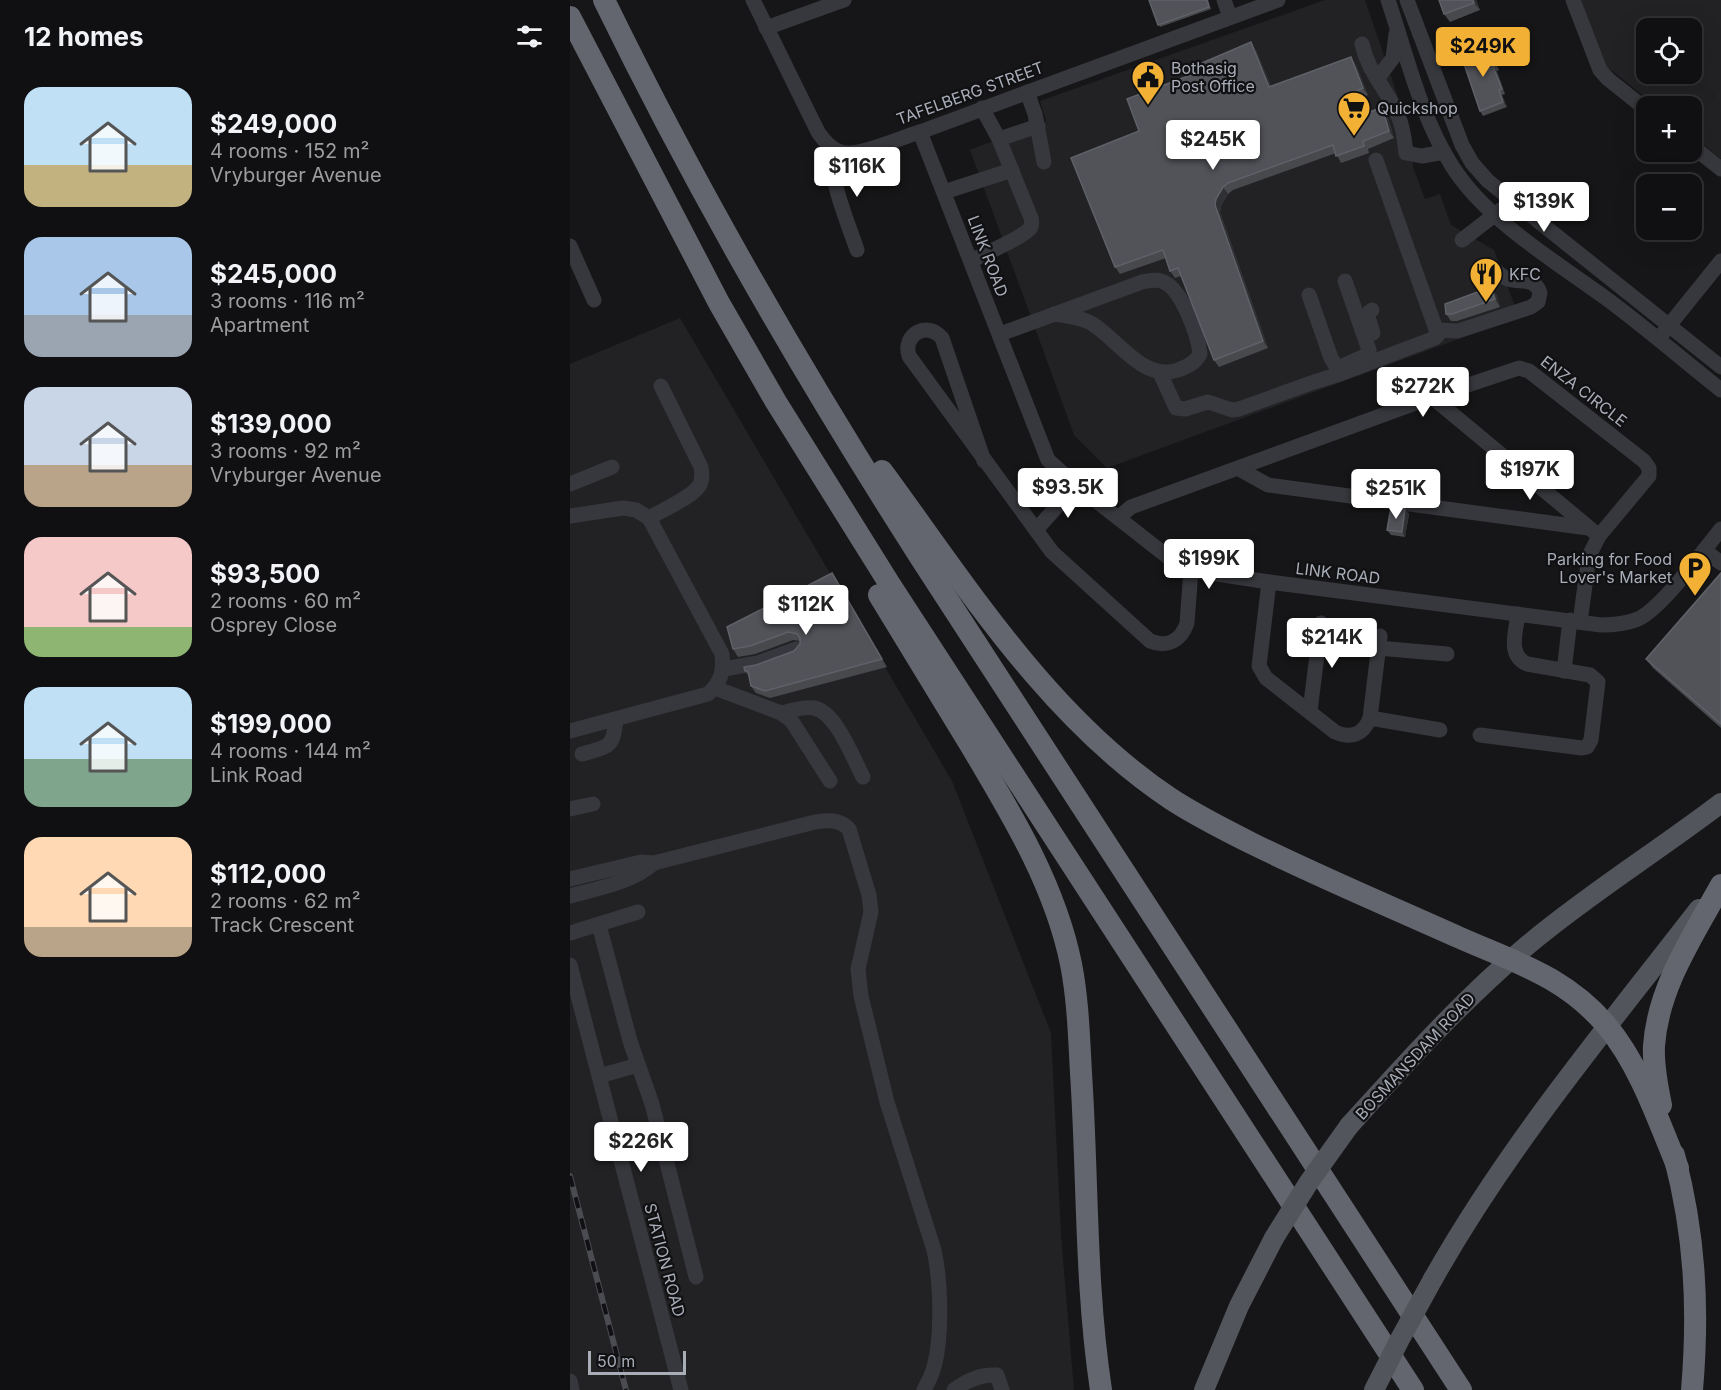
<!DOCTYPE html>
<meta charset="utf-8">
<style>
:root{--surface:#101012;--page:#1e1e20;--text:#f1f3f6;--muted:#9c9d9f;--line:#303032;--accent:#f2b134}
body{margin:0;font-family:Inter,sans-serif;background:var(--page);color:var(--text);height:100vh;display:flex;flex-direction:column;font-size:22px;white-space:nowrap}
*{box-sizing:border-box;margin:0}
p{font-size:20px;color:var(--muted)}
.icon{flex:none;width:33px;height:33px;fill:none;stroke:currentColor;stroke-width:2;stroke-linecap:round;stroke-linejoin:round}
.map{position:relative;flex:1;overflow:hidden}
.drawer{display:flex;flex-direction:column;background:var(--surface);width:570px}
.drawer>*{flex:none}
.tools{position:absolute;left:1066px;top:18px;display:grid;gap:12px}
.tools a{display:grid;place-items:center;width:66px;height:66px;border-radius:12px;background:var(--surface);box-shadow:0 6px 24px #0002,0 0 0 2px var(--line);font-size:30px}
.scale{position:absolute;left:18px;bottom:15px;width:98px;box-sizing:border-box;padding-left:6px;border:3px solid #a8adb8;border-top:0;font-size:16px;line-height:21px;white-space:nowrap;color:#a8adb8;-webkit-text-stroke:4px #111113;paint-order:stroke}
.price{position:absolute;translate:-50% -51px;padding:0 14px;border-radius:6px;background:#fff;color:#222;font-size:20px;line-height:39px;filter:drop-shadow(0 2px 3px #0008)}
.price::after{content:'';position:absolute;left:50%;top:36px;width:18px;height:14px;margin-left:-9px;background:inherit;clip-path:polygon(0 0,100% 0,50% 100%)}
.price.on{background:var(--accent);color:#111}
ul{padding:0;list-style:none}
li{display:flex;align-items:center;gap:18px;height:150px;padding:0 24px}
li span{display:grid;place-items:center;flex:none;width:168px;height:120px;border-radius:18px;color:#555}
li>.icon{margin-inline-start:auto}
span .icon{width:72px;height:72px;fill:#fffc;stroke-width:1}
li b{font-size:26px}
h2{display:flex;justify-content:space-between;align-items:center;height:72px;padding:0 24px;font-size:26px}
main{display:flex;flex:1;min-height:0}
.map>svg:first-child{display:block}
.built{fill:#222225;fill-rule:evenodd}
.lines{fill:none;stroke-linecap:round;stroke-linejoin:round}
.minor{stroke:#37383d;stroke-width:15}
.major{stroke:#53555c;stroke-width:20}
.highway{stroke:#63666e;stroke-width:22}
.rail-casing{stroke:#4a4c52;stroke-width:6}
.rail{stroke:#111113;stroke-width:4;stroke-dasharray:11;stroke-linecap:butt}
.major-bridge{stroke:#53555c;stroke-width:20}
.wall{fill:#47494d}
.shaded-wall{fill:#2f3033}
.building{fill:#525359;stroke:#5f6168;stroke-width:1.5}
.labels{text-anchor:middle;stroke-width:4.5;stroke-linejoin:round;paint-order:stroke}
.poi-label{font-size:16px;fill:#a8adb8;stroke:#111113;text-anchor:start}
.street-label{font-size:16px;fill:#a8adb8;stroke:#111113}
</style>
<main>
<section class="drawer">
<h2>12 homes<svg class="icon" aria-label="filters" viewBox="0 0 24 24"><path d="M4 7h16M4 17h16"/><circle cx="9" cy="7" r="2"/><circle cx="15" cy="17" r="2"/></svg></h2>
<ul>
<li><span style="background:linear-gradient(#bfe0f5 65%,#c2b280 0)"><svg class="icon" aria-label="home" viewBox="0 0 24 24"><path d="M3 11l9-7 9 7M6 9v11h12V9"/></svg></span><div><b>$249,000</b><p>4 rooms · 152 m²</p><p>Vryburger Avenue</p></div></li>
<li><span style="background:linear-gradient(#a9c7e8 65%,#9aa5b1 0)"><svg class="icon" aria-label="home" viewBox="0 0 24 24"><path d="M3 11l9-7 9 7M6 9v11h12V9"/></svg></span><div><b>$245,000</b><p>3 rooms · 116 m²</p><p>Apartment</p></div></li>
<li><span style="background:linear-gradient(#c9d6e8 65%,#b9a48a 0)"><svg class="icon" aria-label="home" viewBox="0 0 24 24"><path d="M3 11l9-7 9 7M6 9v11h12V9"/></svg></span><div><b>$139,000</b><p>3 rooms · 92 m²</p><p>Vryburger Avenue</p></div></li>
<li><span style="background:linear-gradient(#f6c9c9 75%,#8fb573 0)"><svg class="icon" aria-label="home" viewBox="0 0 24 24"><path d="M3 11l9-7 9 7M6 9v11h12V9"/></svg></span><div><b>$93,500</b><p>2 rooms · 60 m²</p><p>Osprey Close</p></div></li>
<li><span style="background:linear-gradient(#bfe0f5 60%,#7fa58c 0)"><svg class="icon" aria-label="home" viewBox="0 0 24 24"><path d="M3 11l9-7 9 7M6 9v11h12V9"/></svg></span><div><b>$199,000</b><p>4 rooms · 144 m²</p><p>Link Road</p></div></li>
<li><span style="background:linear-gradient(#ffd9b3 75%,#b9a48a 0)"><svg class="icon" aria-label="home" viewBox="0 0 24 24"><path d="M3 11l9-7 9 7M6 9v11h12V9"/></svg></span><div><b>$112,000</b><p>2 rooms · 62 m²</p><p>Track Crescent</p></div></li>
</ul>
</section>
<div class="map">
<svg width="1151" height="1390" viewBox="0 0 1151 1390">
<rect width="100%" height="100%" fill="#161618"/>
<g class="built">
<path d="M755 0H795L842 138 843 167 855 199 870 194 881 225 924 250 949 317 537 468 504 435 400 150 476 121 470 101Z"/>
<path d="M1011 0H1151V159L1122 135V106H1086L1035 65ZM1077 28H1122V74H1077Z"/>
<path d="M110 318 382 781 481 1033 491 1235 504 1390H0V364Z"/>
</g>
<g class="lines">
<g class="minor">
<path d="M183 0 248 132C255 142 264 153 278 153 295 154 332 137 350 132L708 0"/>
<path d="M654 0 660 17"/>
<path d="M818 0C837 56 850 115 882 166 917 221 985 261 1037 299 1076 328 1113 360 1151 390"/>
<path d="M837 0 892 145 902 163 918 181 1151 367"/>
<path d="M1003 0 1030 70 1038 79 1077 110"/>
<path d="M196 28 274 0"/>
<path d="M792 44C799 75 817 88 828 116 834 128 834 140 836 153L852 156 874 152"/>
<path d="M807 79 823 58 826 34"/>
<path d="M457 92 465 114 474 162"/>
<path d="M412 108 429 139 468 126"/>
<path d="M350 132 478 460 506 485 607 564 621 570 699 582 1031 625C1044 625 1056 624 1068 619 1092 608 1133 551 1151 529"/>
<path d="M1122 146 1151 169"/>
<path d="M262 148C260 183 276 217 287 250"/>
<path d="M374 192 442 170"/>
<path d="M892 240 932 209"/>
<path d="M0 246 24 300"/>
<path d="M401 261C412 255 456 236 461 227 462 224 462 222 461 218L429 139"/>
<path d="M739 295 761 358 766 366H772L799 354V350L775 281"/>
<path d="M802 310 798 313V317L803 333"/>
<path d="M866 330 888 331 961 307 968 302 970 293C965 275 946 285 934 277 927 273 925 268 918 267"/>
<path d="M1093 333 1151 261"/>
<path d="M430 334 572 282C578 281 585 279 591 281 611 286 628 335 630 354 625 363 618 366 608 370 573 382 548 339 521 323 510 317 496 316 484 314"/>
<path d="M590 373 606 408 615 409 638 402 662 410 669 409 744 382 770 374 865 338 868 335 806 160"/>
<path d="M862 397 1029 536 1019 556 1010 622"/>
<path d="M414 461 372 338C357 320 332 335 339 356L482 552 580 641C597 648 611 641 617 623L621 570"/>
<path d="M669 469 698 485 1018 528"/>
<path d="M0 484 42 467"/>
<path d="M0 516 53 508 66 510 79 518 152 654C154 672 151 682 138 694L0 731"/>
<path d="M79 518C92 510 121 498 129 486 133 480 132 473 131 467L91 386"/>
<path d="M548 518 561 507 862 397 949 368 959 371 1074 461 1079 468V476L1029 536"/>
<path d="M466 530 506 485"/>
<path d="M1134 550 1151 563"/>
<path d="M699 582 689 666 696 678 765 732C781 739 793 735 800 718L810 636"/>
<path d="M808 648 877 654"/>
<path d="M154 669 188 663 226 649"/>
<path d="M994 671 1000 620"/>
<path d="M145 688 211 713 221 720 260 781"/>
<path d="M740 711 751 623"/>
<path d="M211 713C221 711 233 706 244 708 266 712 283 758 293 777"/>
<path d="M800 718 870 730"/>
<path d="M910 735 1012 748 1017 747 1021 740 1028 682 1020 675 957 664C937 655 946 632 948 614"/>
<path d="M12 754C39 746 43 749 46 719"/>
<path d="M0 809 23 804"/>
<path d="M0 879 71 862 84 863 245 822C259 820 269 819 279 829L299 895 301 912 288 969 291 996 317 1102 364 1250C371 1282 373 1342 362 1373 360 1379 356 1385 354 1390"/>
<path d="M0 896C29 888 61 883 84 863"/>
<path d="M29 925 60 1041 82 1104 126 1277"/>
<path d="M0 933 68 912"/>
<path d="M0 965 111 1390"/>
<path d="M29 1076 68 1065"/>
<path d="M0 1381 2 1390"/>
<path d="M384 1390C397 1380 410 1374 427 1375L432 1390"/>
</g>
<g class="major">
<path d="M779 1126C836 1063 893 999 959 944 1020 893 1088 851 1151 803"/>
<path d="M863 1279C938 1146 1036 1029 1129 909"/>
<path d="M634 1390 669 1306 704 1238"/>
</g>
<g class="highway">
<path d="M34 0C128 193 236 379 352 560L891 1390"/>
<path d="M0 17 149 303 206 402 319 583 843 1390"/>
<path d="M312 471C398 588 478 717 601 799 627 816 655 830 683 844 750 877 819 906 888 937 944 962 995 976 1037 1026 1070 1066 1088 1120 1108 1168"/>
<path d="M309 595C340 645 370 696 401 746 442 815 485 885 501 964 508 1000 509 1036 511 1073 518 1178 515 1285 531 1390"/>
<path d="M1091 1105C1087 1086 1083 1066 1084 1046 1088 987 1123 936 1151 885"/>
<path d="M1104 1155C1125 1234 1129 1308 1122 1390"/>
</g>
<g class="rail-casing">
<path id="rail" d="M0 1176 56 1390"/>
</g>
<use href="#rail" class="rail"/>
<g class="major-bridge">
<path d="M704 1238 739 1182 779 1126"/>
<path d="M804 1390 830 1339 863 1279"/>
</g>
</g>
<g class="wall">
<path d="M579 0H638L641 9 590 27Z"/>
<path d="M906 0 910 10 880 22 874 14Z"/>
<path d="M686 50 701 87 786 65 798 95 779 104 785 118 812 107 817 115 824 138 798 149 799 153 771 163 766 153 663 190 658 194 651 206 650 212 698 348 649 367 644 360 611 276 605 278 600 271 596 258 550 274 545 267 569 131Z"/>
<path d="M907 52 909 56 921 52 924 57 929 70 927 71 935 94 932 95 937 107 913 116 910 111Z"/>
<path d="M926 294 930 307 887 321H881L876 314Z"/>
<path d="M835 509 839 514 835 537 821 535 817 530Z"/>
<path d="M262 573 317 667 200 698 186 693 181 686 180 678 175 671 186 665 224 651 230 644V641L223 640 185 654 168 657 163 649Z"/>
<path d="M1151 573V728L1083 668 1076 659Z"/>
</g>
<g class="shaded-wall">
<path d="M903 0H906L910 10 904 3Z"/>
<path d="M681 42 686 50 705 94 699 87Z"/>
<path d="M921 52 924 57 929 70 926 65Z"/>
<path d="M781 57 786 65 798 95 793 88Z"/>
<path d="M923 66 927 71 935 94 932 89Z"/>
<path d="M929 90 932 95 937 107 933 102Z"/>
<path d="M774 97 779 104 788 126 783 119Z"/>
<path d="M812 107 817 115 824 138 819 131Z"/>
<path d="M653 187 658 194 651 206 650 212 698 348 693 341 645 205 646 199Z"/>
<path d="M921 287 926 294 930 307 925 299Z"/>
<path d="M835 509 839 514 835 537 832 532Z"/>
<path d="M262 573 267 580 317 667 312 659Z"/>
</g>
<g class="building">
<path d="M579 0H637L639 7 588 25Z"/>
<path d="M869 0H903L904 3 874 14Z"/>
<path d="M681 42 699 87 781 57 793 88 774 97 783 119 812 107 819 131 793 141 794 146 766 156 763 145 658 183 653 187 646 199 645 205 693 341 644 360 608 268 600 271 593 250 545 267 501 158 569 131 557 99 634 70 632 63Z"/>
<path d="M904 47 907 56 921 52 926 65 923 66 932 89 929 90 933 102 910 111 890 52Z"/>
<path d="M921 287 925 299 882 314H876L875 304Z"/>
<path d="M821 507 835 509 832 532 817 530Z"/>
<path d="M262 573 312 659 195 691 181 686 178 671H175L174 667 186 665 224 651 230 644V638L227 634 218 632 180 646 163 649 157 627Z"/>
<path d="M1151 573V724L1076 659Z"/>
</g>
<defs>
<g id="civic-pin" transform="scale(1.725)"><path d="M0 17L-7.5 6A9.5 9.5 0 1 1 7.5 6Z" fill="#f2b134" stroke="#111113"/><path d="M-.6-6.5H3V-4.5H.6V-3L4-1V1h2V6H-6V1h2V-1L-.6-3ZM-1.2 2.5V6h2.4V2.5Z" fill="#111"/></g>
<g id="supermarket-pin" transform="scale(1.725)"><path d="M0 17L-7.5 6A9.5 9.5 0 1 1 7.5 6Z" fill="#f2b134" stroke="#111113"/><path d="M-6-5.5h2.5l.6 2H6L4.5 2H-2.5L-4.4-4H-6ZM-1.5 3.2a1.3 1.3 0 1 0 .1 0ZM3 3.2a1.3 1.3 0 1 0 .1 0Z" fill="#111"/></g>
<g id="restaurant-pin" transform="scale(1.725)"><path d="M0 17L-7.5 6A9.5 9.5 0 1 1 7.5 6Z" fill="#f2b134" stroke="#111113"/><path d="M-5-6h1v4h1v-4h1v4h1v-4h1v5L-1.5 .5V6h-2V.5L-5-1ZM5-6V6H3V1.5H1.5Q1.5-4 5-6Z" fill="#111"/></g>
<g id="parking-pin" transform="scale(1.725)"><path d="M0 17L-7.5 6A9.5 9.5 0 1 1 7.5 6Z" fill="#f2b134" stroke="#111113"/><path d="M-3.5-5.5H1a3.5 3.5 0 0 1 0 7H-1V5.5H-3.5ZM-1-3.4V-.6H.8a1.4 1.4 0 0 0 0-2.8Z" fill="#111"/></g>
</defs>
<g fill-rule="evenodd">
<use href="#civic-pin" x="578" y="77"/>
<use href="#supermarket-pin" x="784" y="108"/>
<use href="#restaurant-pin" x="916" y="274"/>
<use href="#parking-pin" x="1125" y="568"/>
</g>
<g class="labels">
<g class="poi-label">
<text x="601" y="74">Bothasig<tspan x="601" dy="18">Post Office</tspan></text>
<text x="807" y="114">Quickshop</text>
<text x="939" y="280">KFC</text>
<text x="1102" y="565" text-anchor="end">Parking for Food<tspan x="1102" dy="18">Lover's Market</tspan></text>
</g>
<g class="street-label">
<text transform="translate(400 93) rotate(-20)" y="6">TAFELBERG STREET</text>
<text transform="translate(418 256) rotate(69)" y="6">LINK ROAD</text>
<text transform="translate(1014 391) rotate(38)" y="6">ENZA CIRCLE</text>
<text transform="translate(768 573) rotate(7)" y="6">LINK ROAD</text>
<text transform="translate(845 1056) rotate(-47)" y="6">BOSMANSDAM ROAD</text>
<text transform="translate(95 1260) rotate(75)" y="6">STATION ROAD</text>
</g>
</g>
</svg>
<div class="tools">
<a><svg class="icon" aria-label="locate" viewBox="0 0 24 24"><circle cx="12" cy="12" r="6"/><path d="M12 2v4M12 18v4M2 12h4M18 12h4"/></svg></a>
<a>+</a>
<a>−</a>
</div>
<div class="scale">50 m</div>
<b class="price on" style="left:913px;top:78px">$249K</b>
<b class="price" style="left:643px;top:171px">$245K</b>
<b class="price" style="left:287px;top:198px">$116K</b>
<b class="price" style="left:974px;top:233px">$139K</b>
<b class="price" style="left:853px;top:418px">$272K</b>
<b class="price" style="left:960px;top:501px">$197K</b>
<b class="price" style="left:498px;top:519px">$93.5K</b>
<b class="price" style="left:826px;top:520px">$251K</b>
<b class="price" style="left:639px;top:590px">$199K</b>
<b class="price" style="left:236px;top:636px">$112K</b>
<b class="price" style="left:762px;top:669px">$214K</b>
<b class="price" style="left:71px;top:1173px">$226K</b>
</div>
</main>
